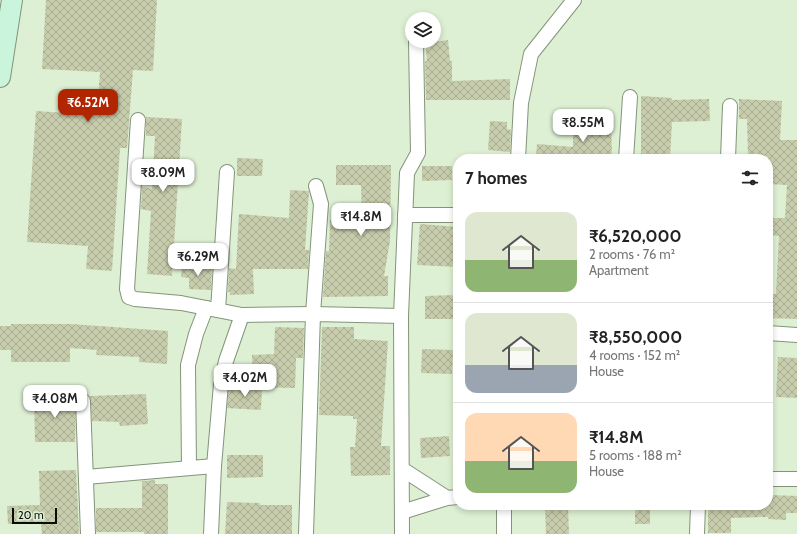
<!DOCTYPE html>
<meta charset="utf-8">
<style>
:root{--surface:#fff;--page:#f6f6f6;--text:#222;--muted:#767676;--line:#e0e0e0;--accent:#b12500}
body{margin:0;font-family:Cabin,sans-serif;background:var(--page);color:var(--text);height:100vh;display:flex;flex-direction:column;font-size:15px;white-space:nowrap}
*{box-sizing:border-box;margin:0}
p{font-size:13px;color:var(--muted)}
.icon{flex:none;width:22px;height:22px;fill:none;stroke:currentColor;stroke-width:2;stroke-linecap:round;stroke-linejoin:round}
.map{position:relative;flex:1;overflow:hidden}
.side{position:absolute;left:453px;top:154px;width:320px;height:356px;display:flex;flex-direction:column;background:var(--surface);border-radius:16px;box-shadow:0 2px 6px #0003}
.side>*{flex:none}
.buttons{position:absolute;left:405px;top:12px;display:grid;gap:8px}
.buttons a{display:grid;place-items:center;width:36px;height:36px;border-radius:50%;background:var(--surface);box-shadow:0 2px 6px #0003;font-size:20px}
.scale{position:absolute;left:12px;bottom:10px;width:45px;box-sizing:border-box;padding-left:4px;border:2px solid #080d05;border-top:0;font-size:11px;line-height:14px;white-space:nowrap;color:#080d05;-webkit-text-stroke:3px #ddf0d3;paint-order:stroke}
.price{position:absolute;translate:-50% -34px;padding:0 9px;border-radius:8px;background:#fff;color:#222;font-size:13px;line-height:26px;filter:drop-shadow(0 1px 2px #0008)}
.price::after{content:'';position:absolute;left:50%;top:24px;width:12px;height:9px;margin-left:-6px;background:inherit;clip-path:polygon(0 0,100% 0,50% 100%)}
.price.current{background:var(--accent);color:#fff}
ul{padding:0;list-style:none}
li{display:flex;align-items:center;gap:12px;height:100px;padding:0 12px}
li+li{border-top:1px solid var(--line)}
li span{display:grid;place-items:center;flex:none;width:112px;height:80px;border-radius:12px;color:#555}
li>.icon{margin-inline-start:auto}
span .icon{width:48px;height:48px;fill:#fffc;stroke-width:1}
li b{font-size:17px}
h2{display:flex;justify-content:space-between;align-items:center;height:48px;padding:0 12px;font-size:17px}
.map>svg:first-child{display:block}
.building{fill:url(#building-cross-hatch)}
.lines{fill:none;stroke-linecap:round;stroke-linejoin:round}
.street-casing{stroke:#83947a;stroke-width:16}
.secondary-casing{stroke:#83947a;stroke-width:22}
.street{stroke:#fff;stroke-width:14}
.secondary{stroke:#cbf4dc;stroke-width:20}
</style>
<div class="map">
<svg width="797" height="534" viewBox="0 0 797 534">
<defs>
<pattern id="building-cross-hatch" width="8" height="8" patternUnits="userSpaceOnUse"><rect width="8" height="8" fill="#c7ccac"/><path d="M0 0l8 8M0 8l8-8" fill="none" stroke="#a9ae92"/></pattern>
</defs>
<rect width="100%" height="100%" fill="#ddf0d3"/>
<g class="building">
<path d="M46 0H157L153 71 133 70 127 148H120L112 271 86 269 88 246 27 242 36 111 97 115 100 72 42 69Z"/>
<path d="M448 40 450 61H452V81L510 79V100H426L425 61H427L425 43Z"/>
<path d="M641 96 672 98V100L709 99 710 121 672 122 670 159H641Z"/>
<path d="M739 99 782 101 780 140H797V319L768 318V294H776L779 236 768 235V218H785L787 185 768 184V157H748L747 119H739Z"/>
<path d="M146 117 182 119 172 276 147 274 151 211 141 209 142 187 152 189 155 136H146Z"/>
<path d="M573 120H611L612 159H536L537 144 573 147Z"/>
<path d="M490 121 507 122V129L511 130 510 152 488 150Z"/>
<path d="M237 158 263 159 262 176H237Z"/>
<path d="M336 165H391L390 241 384 276H388V296L323 297 326 251H329L330 220 362 221 361 185H336Z"/>
<path d="M422 166H452V180L422 181Z"/>
<path d="M290 190 309 191 305 250H309L308 269H253L254 294 230 295V292H228L229 268 236 269 239 214 289 218Z"/>
<path d="M420 224 458 227V267L417 265Z"/>
<path d="M182 265 212 267 211 290 189 289V278L181 277Z"/>
<path d="M457 295 458 319H425V296Z"/>
<path d="M11 324H71L168 331 167 364 139 362V357L96 355 97 350 70 348V362H11V350H0V326H11Z"/>
<path d="M275 327 304 328 303 358H296L295 388 253 387 252 355 274 354Z"/>
<path d="M322 327H354V339L388 341 381 446H390V475L351 476 350 447H355L357 419H353V416L319 415Z"/>
<path d="M422 349 453 350 452 374 421 373Z"/>
<path d="M778 357 797 358V398L776 397Z"/>
<path d="M229 387 262 388 261 410 227 408Z"/>
<path d="M146 394 148 424 120 426 119 422 92 421 90 396Z"/>
<path d="M76 396 75 442H35L34 397Z"/>
<path d="M449 436 450 456 421 458 420 438Z"/>
<path d="M227 455H263V477L227 478Z"/>
<path d="M76 470 79 532 78 534H42L41 524H8L7 506 40 505 39 471Z"/>
<path d="M155 480V484H168V534H144V532H96V508H142V481Z"/>
<path d="M769 495 797 496V513H786V520L768 519V517L731 518V533H708V505H769Z"/>
<path d="M227 502 260 503V505H292V534H225Z"/>
<path d="M568 505 569 534H546L545 506Z"/>
<rect x="635" y="505" width="15" height="19"/>
</g>
<g class="lines">
<g class="street-casing">
<g id="street">
<path d="M138 120 127 289 129 297 135 299 181 303 242 315 226 361 221 384 214 466 211 534"/>
<path d="M518 159 521 103 531 54 574 0"/>
<path d="M626 159 630 97"/>
<path d="M728 159 730 106"/>
<path d="M405 215H458"/>
<path d="M218 310 227 172"/>
<path d="M242 315 313 314 401 316"/>
<path d="M768 333 797 335"/>
<path d="M83 401 88 534"/>
<path d="M189 468 188 365 196 334 206 308"/>
<path d="M402 469 447 498"/>
<path d="M86 477 214 466"/>
<path d="M768 479H797"/>
<path d="M402 512 447 498 458 497"/>
<path d="M306 534 313 314 321 204 316 186"/>
<path d="M402 534 401 316 407 173 418 153 416 41"/>
<path d="M504 534V505"/>
<path d="M697 534 698 505"/>
</g>
</g>
<g class="secondary-casing">
<path id="secondary" d="M0 77 12 0"/>
</g>
<use href="#street" class="street"/>
<use href="#secondary" class="secondary"/>
</g>
</svg>
<div class="buttons">
<a><svg class="icon" aria-label="layers" viewBox="0 0 24 24"><path d="M12 4l9 5-9 5-9-5zM3 14l9 5 9-5"/></svg></a>
</div>
<div class="scale">20 m</div>
<b class="price current" style="left:88px;top:123px">₹6.52M</b>
<b class="price" style="left:583px;top:143px">₹8.55M</b>
<b class="price" style="left:163px;top:193px">₹8.09M</b>
<b class="price" style="left:361px;top:237px">₹14.8M</b>
<b class="price" style="left:198px;top:277px">₹6.29M</b>
<b class="price" style="left:245px;top:398px">₹4.02M</b>
<b class="price" style="left:55px;top:419px">₹4.08M</b>
<section class="side">
<h2>7 homes<svg class="icon" aria-label="filters" viewBox="0 0 24 24"><path d="M4 7h16M4 17h16"/><circle cx="9" cy="7" r="2"/><circle cx="15" cy="17" r="2"/></svg></h2>
<ul>
<li><span style="background:linear-gradient(#dfe7d0 60%,#8fb573 0)"><svg class="icon" aria-label="home" viewBox="0 0 24 24"><path d="M3 11l9-7 9 7M6 9v11h12V9"/></svg></span><div><b>₹6,520,000</b><p>2 rooms · 76 m²</p><p>Apartment</p></div></li>
<li><span style="background:linear-gradient(#dfe7d0 65%,#9aa5b1 0)"><svg class="icon" aria-label="home" viewBox="0 0 24 24"><path d="M3 11l9-7 9 7M6 9v11h12V9"/></svg></span><div><b>₹8,550,000</b><p>4 rooms · 152 m²</p><p>House</p></div></li>
<li><span style="background:linear-gradient(#ffd9b3 60%,#8fb573 0)"><svg class="icon" aria-label="home" viewBox="0 0 24 24"><path d="M3 11l9-7 9 7M6 9v11h12V9"/></svg></span><div><b>₹14.8M</b><p>5 rooms · 188 m²</p><p>House</p></div></li>
</ul>
</section>
</div>
